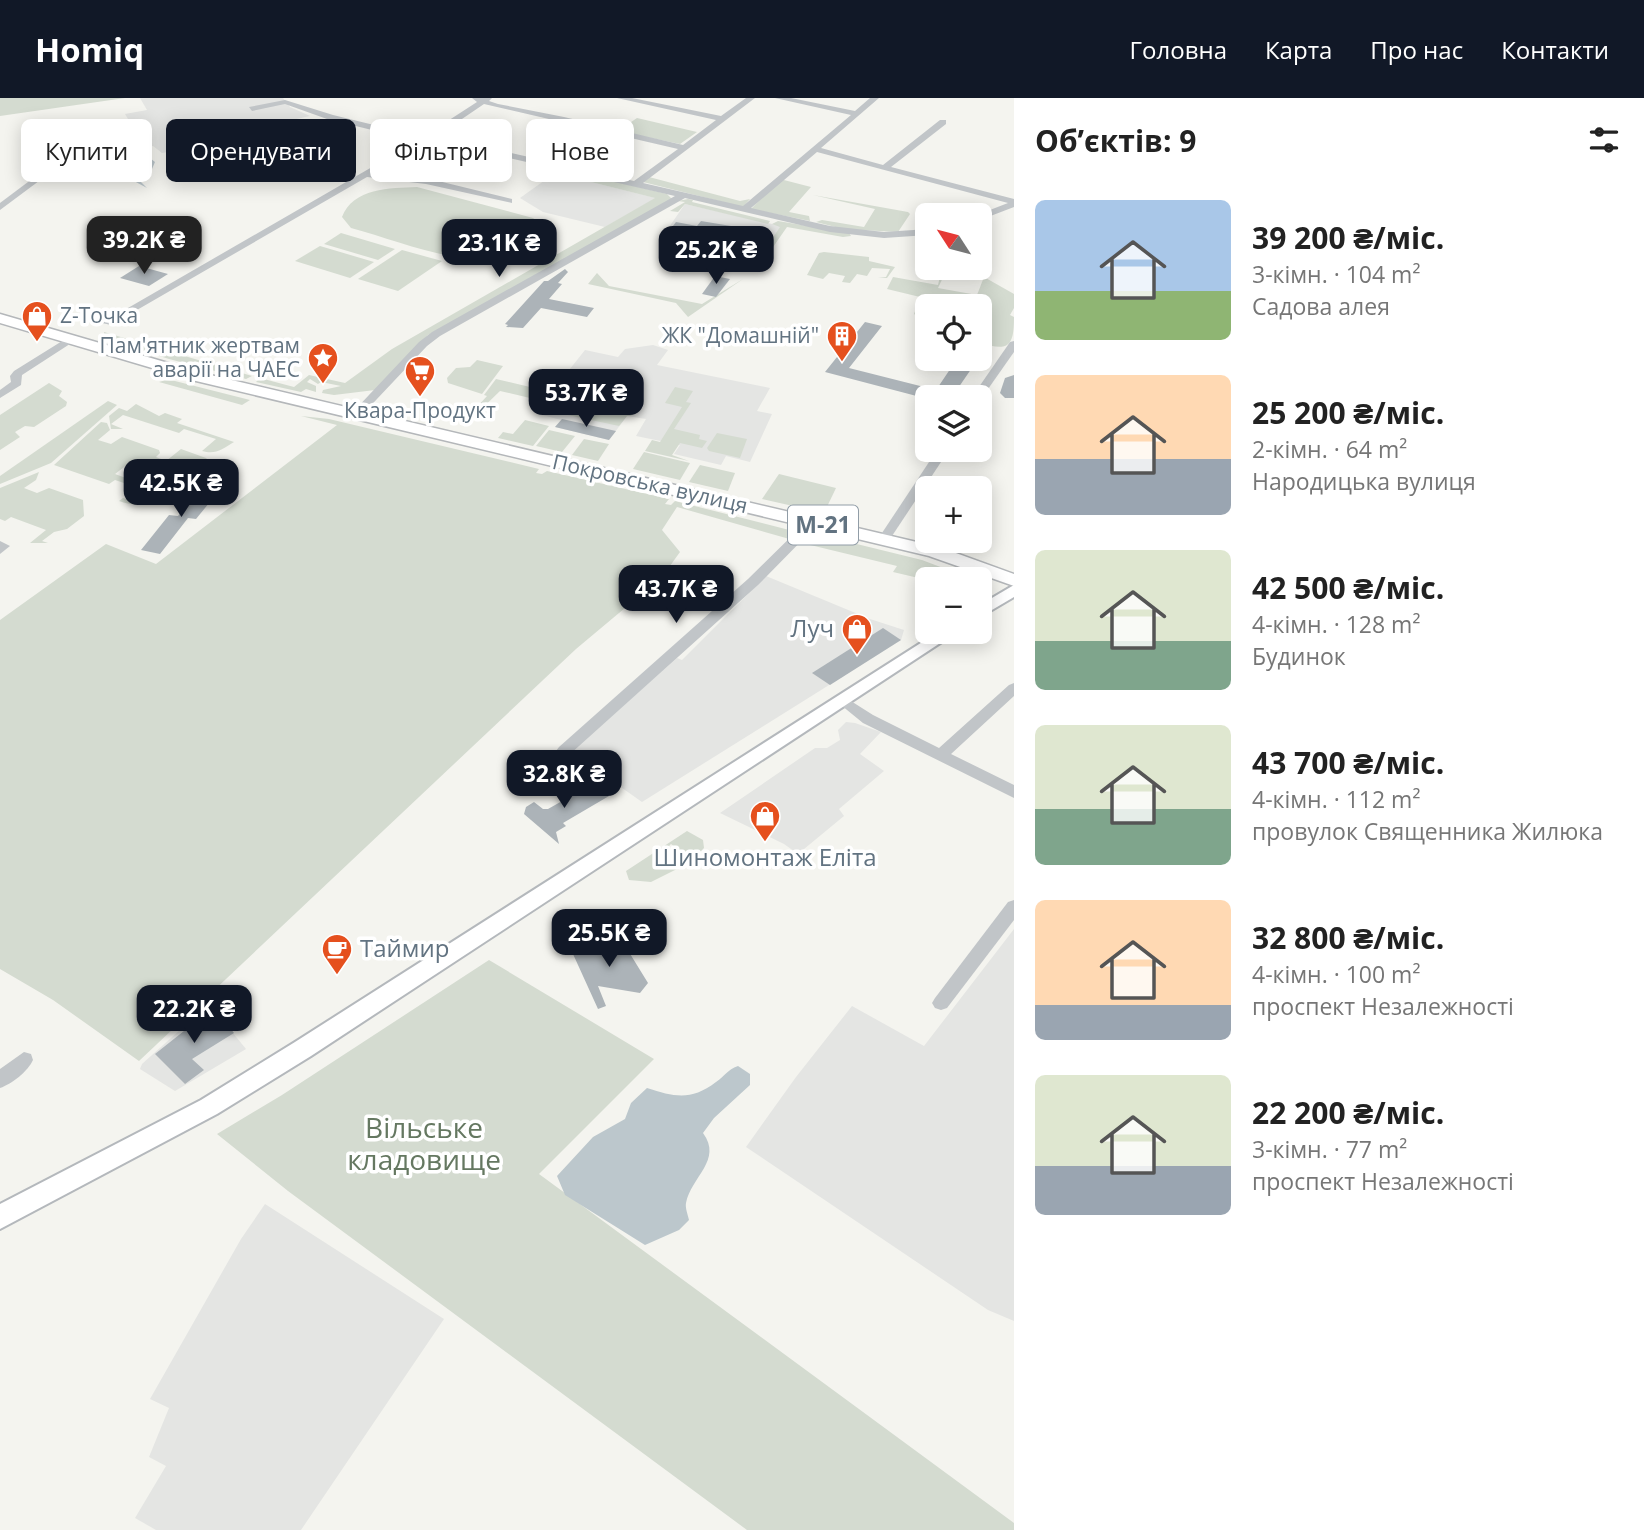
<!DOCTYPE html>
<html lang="uk">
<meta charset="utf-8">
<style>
:root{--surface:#fff;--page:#f6f6f6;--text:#222;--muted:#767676;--accent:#111827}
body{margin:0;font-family:"Open Sans",sans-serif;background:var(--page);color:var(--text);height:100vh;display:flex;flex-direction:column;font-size:26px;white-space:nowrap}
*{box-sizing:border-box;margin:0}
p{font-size:23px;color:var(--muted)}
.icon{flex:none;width:38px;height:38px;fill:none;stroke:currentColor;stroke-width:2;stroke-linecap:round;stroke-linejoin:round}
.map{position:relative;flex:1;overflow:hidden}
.panel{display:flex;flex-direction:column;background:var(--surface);width:630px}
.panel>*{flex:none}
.hud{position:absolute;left:21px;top:21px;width:665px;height:63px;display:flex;gap:14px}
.needle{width:46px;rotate:306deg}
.tools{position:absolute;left:915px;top:105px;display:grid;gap:14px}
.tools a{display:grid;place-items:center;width:77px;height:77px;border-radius:10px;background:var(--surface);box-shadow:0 4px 18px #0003;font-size:35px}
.price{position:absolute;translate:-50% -60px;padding:0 16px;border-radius:14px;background:var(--accent);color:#fff;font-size:23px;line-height:46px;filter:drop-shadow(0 2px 4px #0008)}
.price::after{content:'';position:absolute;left:50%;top:42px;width:21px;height:16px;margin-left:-10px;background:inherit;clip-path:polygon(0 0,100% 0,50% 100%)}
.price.current{background:#222;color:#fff}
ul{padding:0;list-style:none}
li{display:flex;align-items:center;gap:21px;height:175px;padding:0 21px}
li span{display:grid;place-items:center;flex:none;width:196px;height:140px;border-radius:10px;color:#555}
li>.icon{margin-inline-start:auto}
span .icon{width:84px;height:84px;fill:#fffc;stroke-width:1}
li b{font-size:30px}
h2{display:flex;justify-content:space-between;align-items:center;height:84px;padding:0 21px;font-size:30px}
.pill{padding:0 24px;border-radius:10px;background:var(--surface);box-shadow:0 4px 18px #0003;font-size:24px;line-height:63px}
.pill.current{background:var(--accent);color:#fff}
header{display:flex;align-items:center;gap:42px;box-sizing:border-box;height:98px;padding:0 35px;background:var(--accent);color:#fff}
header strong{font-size:33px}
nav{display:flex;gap:38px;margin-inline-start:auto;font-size:24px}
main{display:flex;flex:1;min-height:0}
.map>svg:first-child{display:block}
.built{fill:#e4e5e3}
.green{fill:#d4dbd0}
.water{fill:#bcc7cc}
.building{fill:#acb3b8}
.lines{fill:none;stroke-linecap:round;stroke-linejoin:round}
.major-casing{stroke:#b4b8bc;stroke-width:4}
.highway-casing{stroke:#b4b7ba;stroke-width:3}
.minor{fill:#c1c5c8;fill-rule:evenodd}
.major{fill:#fff;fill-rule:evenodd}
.highway{fill:#fff;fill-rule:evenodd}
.labels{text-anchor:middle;stroke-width:7;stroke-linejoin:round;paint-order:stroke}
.far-poi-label{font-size:21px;fill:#627381;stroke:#fff;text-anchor:end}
.far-street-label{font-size:21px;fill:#627381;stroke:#fff}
.shield{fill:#fff;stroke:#919da7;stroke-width:2}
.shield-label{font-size:23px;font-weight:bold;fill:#627381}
.poi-label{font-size:24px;fill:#627381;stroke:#fff;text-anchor:end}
.near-park-label{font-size:28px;fill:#657861;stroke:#fff}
</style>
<header>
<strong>Homiq</strong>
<nav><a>Головна</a><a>Карта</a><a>Про нас</a><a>Контакти</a></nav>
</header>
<main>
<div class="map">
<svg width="1014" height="1432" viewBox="0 0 1014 1432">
<rect width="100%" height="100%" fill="#f4f4ef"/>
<g class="built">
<path d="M140 0H283L290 9 310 18 240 34 245 40 171 57 168 54 162 55 153 48 139 50 130 38 134 31 125 16 147 12Z"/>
<path d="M555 75 656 100 605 129 543 114 520 100Z"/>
<path d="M685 106 781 128 751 172 660 154 666 146 669 133 667 132Z"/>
<path d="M653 247 668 252 657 267 770 290 757 313 772 316 750 364 726 358 721 367 674 356 680 347 636 338 646 321 627 318 609 342 555 329 561 322 535 315 585 252 618 259 625 251Z"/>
<path d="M766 478 870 521 904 532 901 542 642 704 571 654 677 560 682 562Z"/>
<path d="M846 624 855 625 881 634 860 656 884 673 839 711 844 718 798 756 784 746 720 715 815 650H827L840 642 838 632Z"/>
<path d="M1014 831V1223L988 1212 746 1049 796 979 852 908 924 948Z"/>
<path d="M209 906 246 951 175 993 140 971 142 966Z"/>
<path d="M265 1106 444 1221 301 1432H156L135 1420 166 1368 149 1359 169 1310 150 1301 241 1141Z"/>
</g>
<g class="green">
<path d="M0 0H125L0 18Z"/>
<path d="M637 20 697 34 680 46 618 33Z"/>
<path d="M568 72 667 96 672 101 428 237 375 292 334 297 322 295 323 292 341 288 321 284 318 286 310 281 307 284 316 288V294L306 291 301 294 256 284 260 280 294 289 309 277 345 285 392 251 655 100 555 75Z"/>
<path d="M649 79 740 103 750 101 743 109 643 84Z"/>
<path d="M780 81 811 89 789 114 809 118 810 123 751 111Z"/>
<path d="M417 89 533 120C542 127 547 132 546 144 491 184 411 146 351 130L342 119C353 90 390 90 417 89Z"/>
<path d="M813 97 908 114 910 116 898 134 843 131 816 124 822 122 864 129 875 111Z"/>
<path d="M688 101 693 102 692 104 770 123 768 126 685 106 678 114 670 113 685 104 678 103Z"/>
<path d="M778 123 849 135 851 138 843 139 787 129 757 172H751L780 129 772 126Z"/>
<path d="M341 135 395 151 378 162 324 146Z"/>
<path d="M320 148 374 164 350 180 295 163Z"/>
<path d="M402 152 442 163 398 193 358 181Z"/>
<path d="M824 154 869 159V163L895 169 887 180H878L886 179 890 171 872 170 867 178 857 176 850 185 842 184 845 178 829 175 823 181 807 177 819 155Z"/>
<path d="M942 170 947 171 938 190 977 197 984 179 1014 196V210L1010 217 1014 219C1014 248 1009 254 980 245V208H928L927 224 914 216 920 199 887 191 893 179 938 187Z"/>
<path d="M597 175 609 188 702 206 743 181 688 219 676 205 588 186Z"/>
<path d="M104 234 252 278 246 281 169 261 105 241Z"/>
<path d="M477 262 503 268 482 296 448 285 447 280 456 270 470 269Z"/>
<path d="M496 281 530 289 536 294 530 300 500 293 468 324 464 323 487 298 484 297Z"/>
<path d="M166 282 175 283 250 302 242 307 159 284Z"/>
<path d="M49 285 62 293 59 298 67 304 66 308 34 329 25 328 15 334 20 339 0 352V317Z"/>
<path d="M585 288 644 301 631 318H627L619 328 563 316Z"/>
<path d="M675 289 693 293 686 304 691 305 674 331 700 337 699 341 707 343 702 350 680 345 672 357 689 363 645 353 652 342 660 344 682 309 665 305Z"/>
<path d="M108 303 117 307 51 365 0 386V378Z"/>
<path d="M136 306 159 318 165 315 182 321 177 325 234 344C222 351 216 357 202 353L216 341 184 331 179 335 123 317 111 326 123 331H111L109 318 119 310 127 313Z"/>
<path d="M301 318 329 321 539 371 536 375 542 376 547 373 669 401 665 406 671 407 675 403 797 434 793 442 677 409 662 432 680 454 662 479 576 551 139 963 53 902 0 871V522L106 446 156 466 337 327Z"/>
<path d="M525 322 549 328 533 348 498 340 503 334 513 336Z"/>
<path d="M101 324 107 325 110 332 98 342 111 346 122 339 159 352 160 355 156 359 166 363 181 351 206 360 209 363 167 391 132 378 131 375 141 367 132 363 115 376 164 394C147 405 139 410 119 403L123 400 134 404 148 393 115 382 109 386 54 367Z"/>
<path d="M549 332 575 338 562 354 536 348Z"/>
<path d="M717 335 747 341 740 360 709 353 707 350Z"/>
<path d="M584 341 609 346 598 363 572 357Z"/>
<path d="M644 354 690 365 680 382 633 371Z"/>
<path d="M700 367 735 375 728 393 689 384Z"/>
<path d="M39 374 36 382 24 390 37 395 49 390 83 402 84 418 67 431 54 434 42 443 48 445H30L46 432 11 419 5 423 0 421V390Z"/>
<path d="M779 376 836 390 824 415 762 401Z"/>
<path d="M816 436 922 462 972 481 927 482 893 474 897 468 802 445Z"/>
<path d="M687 733 703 742 704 750 692 762 671 746 668 749 685 761 676 767 679 770 651 784 629 782 626 773Z"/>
<path d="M489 862 654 961 539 1076 1014 1425V1432H747L288 1093 217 1036 282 997Z"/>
</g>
<g class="water">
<path d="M130 54 146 57 155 64 152 71 135 78 147 90 121 76 113 65 116 58Z"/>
<path d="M738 968 750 976V987L714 1020 703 1035C723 1062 691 1079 686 1105 685 1110 688 1117 689 1122L679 1132 645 1147 565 1097 557 1078 593 1039 625 1021 631 1005 647 990C675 999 691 1003 716 984 725 978 727 972 738 968Z"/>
</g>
<g class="building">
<path d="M701 123 761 133 751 147 703 139 693 152 660 145 676 124 697 128Z"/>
<path d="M139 168 168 176 149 188 120 180Z"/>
<path d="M565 171 568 174 558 185 562 186 549 201 594 210 587 219 541 210 523 230 506 229 508 227 505 226 544 183H548Z"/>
<path d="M715 178 730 181 716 199 702 196Z"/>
<path d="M865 224 882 228 849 270 936 292 957 261H978L952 299 928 301 825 274Z"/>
<path d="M1014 277V300H1005L1000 295 1005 280Z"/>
<path d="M562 321 616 333 609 342 555 329Z"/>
<path d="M205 385 223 388 196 421 188 420 160 456 141 452 169 417 178 418Z"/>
<path d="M883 530 901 542 830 587 812 575Z"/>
<path d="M594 685 609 698 563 725 566 728 556 734 559 746 524 716 526 709 534 704 543 711H548Z"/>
<path d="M588 841 624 846 648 885 640 895 598 888 606 908 598 911 573 856 589 854Z"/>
<path d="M213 910 234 935 192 961 204 972 185 986 155 956Z"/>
</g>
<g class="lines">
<g class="major-casing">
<g id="major">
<path d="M1014 487V499L980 519V507Z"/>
<path d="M938 534H957L311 958 217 1016 0 1131V1106L201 1002 295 944Z"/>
</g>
</g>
<g class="highway-casing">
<path id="highway" d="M0 216 206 276 942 450 1014 476V488L929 458 196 283 0 225Z"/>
</g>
<g class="minor">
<path d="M472 0H492L489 3 498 6 564 19 683 47 716 22 617 0H632L721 18 746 0H755L643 85 743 108 851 17 775 0H791L855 13 870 0H879L821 50 883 67 940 22H946V26L891 69 1014 101V109L980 122V117H977L1008 105 817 54 751 110 830 128 884 134 928 131V137L884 140 830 134 685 100 440 238 427 248 360 319H352V315L419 244 432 234 675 98 431 42 375 74 426 80 512 101V105L426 86 367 79 111 227 102 225 417 43 327 21 285 6 252 13 249 9 285 2 333 17 423 39 477 4ZM484 6 678 51 634 83 437 38Z"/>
<path d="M40 75 47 77 0 112V105Z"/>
<path d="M67 240 76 242 22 277 21 287 0 300V292L11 284 10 278 14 273Z"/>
<path d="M1014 243V254L981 301 972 299 1010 244Z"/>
<path d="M937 352H949L888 444H880L878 441Z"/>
<path d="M813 420 817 421V427L758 487 569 657H559L556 653 559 649 748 481 809 421Z"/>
<path d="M0 443 10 448 0 456Z"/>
<path d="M1014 585V598L951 656 1014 687V700L863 625 836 603 843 598 873 617 939 650 1009 587Z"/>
<path d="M1014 802V822L947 910 941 912 935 910 932 905 935 900 1008 804Z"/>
<path d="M24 954 31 956 33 962C28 973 12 986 0 990V971Z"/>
</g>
<use href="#major" class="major"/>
<use href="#highway" class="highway"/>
</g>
<defs>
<g id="shop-pin" transform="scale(1.575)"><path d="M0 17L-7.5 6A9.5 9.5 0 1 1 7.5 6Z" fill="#e5501e" stroke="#fff"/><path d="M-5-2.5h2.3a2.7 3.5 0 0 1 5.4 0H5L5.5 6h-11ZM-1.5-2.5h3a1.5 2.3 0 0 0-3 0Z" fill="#fff"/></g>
<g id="building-pin" transform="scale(1.575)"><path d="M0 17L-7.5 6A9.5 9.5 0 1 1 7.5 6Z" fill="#e5501e" stroke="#fff"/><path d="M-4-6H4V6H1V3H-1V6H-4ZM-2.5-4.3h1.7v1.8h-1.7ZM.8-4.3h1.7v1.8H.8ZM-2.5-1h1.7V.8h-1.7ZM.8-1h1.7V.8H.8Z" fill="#fff"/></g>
<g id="sight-pin" transform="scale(1.575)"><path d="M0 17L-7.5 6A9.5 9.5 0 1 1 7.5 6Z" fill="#e5501e" stroke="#fff"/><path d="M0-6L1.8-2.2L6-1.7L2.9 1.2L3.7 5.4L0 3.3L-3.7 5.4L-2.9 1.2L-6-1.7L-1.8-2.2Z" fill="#fff"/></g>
<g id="supermarket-pin" transform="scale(1.575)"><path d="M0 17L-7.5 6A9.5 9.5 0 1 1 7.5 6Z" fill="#e5501e" stroke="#fff"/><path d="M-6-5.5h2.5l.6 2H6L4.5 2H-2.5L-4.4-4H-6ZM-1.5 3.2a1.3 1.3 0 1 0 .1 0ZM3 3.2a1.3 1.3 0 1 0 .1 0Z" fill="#fff"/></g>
<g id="cafe-pin" transform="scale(1.575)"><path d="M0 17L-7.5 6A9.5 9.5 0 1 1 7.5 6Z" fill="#e5501e" stroke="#fff"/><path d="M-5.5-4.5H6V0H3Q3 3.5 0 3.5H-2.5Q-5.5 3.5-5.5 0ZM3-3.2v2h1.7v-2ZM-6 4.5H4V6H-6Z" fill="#fff"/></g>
</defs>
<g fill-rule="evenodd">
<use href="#shop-pin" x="37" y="218"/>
<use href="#building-pin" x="842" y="238"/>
<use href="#sight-pin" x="323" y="260"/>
<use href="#supermarket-pin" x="420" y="273"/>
<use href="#shop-pin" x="857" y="531"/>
<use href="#shop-pin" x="765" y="718"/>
<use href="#cafe-pin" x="337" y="851"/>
</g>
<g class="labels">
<g class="far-poi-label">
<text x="60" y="225" text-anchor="start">Z-Точка</text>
<text x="819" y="245">ЖК "Домашній"</text>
<text x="300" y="255">Пам'ятник жертвам<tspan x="300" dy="24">аварії на ЧАЕС</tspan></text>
<text x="420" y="320" text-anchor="middle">Квара-Продукт</text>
</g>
<g class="far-street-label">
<text transform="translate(650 386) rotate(13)" y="7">Покровська вулиця</text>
</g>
<rect class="shield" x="788" y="407.5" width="70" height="39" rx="5"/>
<g class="shield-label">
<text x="823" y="435">М-21</text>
</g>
<g class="poi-label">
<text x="834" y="539">Луч</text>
<text x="765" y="768" text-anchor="middle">Шиномонтаж Еліта</text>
<text x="360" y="859" text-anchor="start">Таймир</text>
</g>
<g class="near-park-label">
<text x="424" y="1040">Вільське<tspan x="424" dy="32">кладовище</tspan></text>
</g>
</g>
</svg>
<div class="tools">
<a><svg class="needle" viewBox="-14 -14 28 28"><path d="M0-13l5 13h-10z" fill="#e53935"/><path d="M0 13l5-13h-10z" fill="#767676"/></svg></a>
<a><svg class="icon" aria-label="locate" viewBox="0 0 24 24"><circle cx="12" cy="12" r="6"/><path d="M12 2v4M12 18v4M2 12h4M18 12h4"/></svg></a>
<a><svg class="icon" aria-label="layers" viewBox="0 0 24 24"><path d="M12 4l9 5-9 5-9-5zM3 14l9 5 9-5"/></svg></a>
<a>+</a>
<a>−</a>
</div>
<b class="price current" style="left:144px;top:178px">39.2K ₴</b>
<b class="price" style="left:499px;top:181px">23.1K ₴</b>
<b class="price" style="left:716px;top:188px">25.2K ₴</b>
<b class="price" style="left:586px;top:331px">53.7K ₴</b>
<b class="price" style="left:181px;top:421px">42.5K ₴</b>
<b class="price" style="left:676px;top:527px">43.7K ₴</b>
<b class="price" style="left:564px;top:712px">32.8K ₴</b>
<b class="price" style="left:609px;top:871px">25.5K ₴</b>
<b class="price" style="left:194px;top:947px">22.2K ₴</b>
<div class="hud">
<a class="pill">Купити</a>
<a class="pill current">Орендувати</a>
<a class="pill">Фільтри</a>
<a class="pill">Нове</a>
</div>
</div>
<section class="panel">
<h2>Об’єктів: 9<svg class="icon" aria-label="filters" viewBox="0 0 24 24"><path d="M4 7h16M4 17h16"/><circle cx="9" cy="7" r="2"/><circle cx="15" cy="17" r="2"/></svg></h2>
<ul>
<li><span style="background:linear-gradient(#a9c7e8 65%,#8fb573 0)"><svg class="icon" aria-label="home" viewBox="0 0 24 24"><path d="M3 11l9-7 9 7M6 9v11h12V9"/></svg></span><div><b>39 200 ₴/міс.</b><p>3-кімн. · 104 m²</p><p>Садова алея</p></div></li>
<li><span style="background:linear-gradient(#ffd9b3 60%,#9aa5b1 0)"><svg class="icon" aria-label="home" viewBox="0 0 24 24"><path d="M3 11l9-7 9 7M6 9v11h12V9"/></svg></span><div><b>25 200 ₴/міс.</b><p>2-кімн. · 64 m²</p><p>Народицька вулиця</p></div></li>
<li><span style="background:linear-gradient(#dfe7d0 65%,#7fa58c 0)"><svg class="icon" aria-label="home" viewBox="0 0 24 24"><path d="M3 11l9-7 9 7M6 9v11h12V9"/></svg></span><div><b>42 500 ₴/міс.</b><p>4-кімн. · 128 m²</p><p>Будинок</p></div></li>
<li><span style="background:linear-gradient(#dfe7d0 60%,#7fa58c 0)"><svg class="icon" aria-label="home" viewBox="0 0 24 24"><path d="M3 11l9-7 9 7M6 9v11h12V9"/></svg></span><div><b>43 700 ₴/міс.</b><p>4-кімн. · 112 m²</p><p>провулок Священника Жилюка</p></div></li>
<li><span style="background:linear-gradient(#ffd9b3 75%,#9aa5b1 0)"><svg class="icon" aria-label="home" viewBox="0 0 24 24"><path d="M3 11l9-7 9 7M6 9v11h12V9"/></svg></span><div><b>32 800 ₴/міс.</b><p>4-кімн. · 100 m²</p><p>проспект Незалежності</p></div></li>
<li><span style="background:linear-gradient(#dfe7d0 65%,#9aa5b1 0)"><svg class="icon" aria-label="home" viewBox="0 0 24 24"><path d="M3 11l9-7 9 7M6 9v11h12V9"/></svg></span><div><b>22 200 ₴/міс.</b><p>3-кімн. · 77 m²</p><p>проспект Незалежності</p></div></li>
</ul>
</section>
</main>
